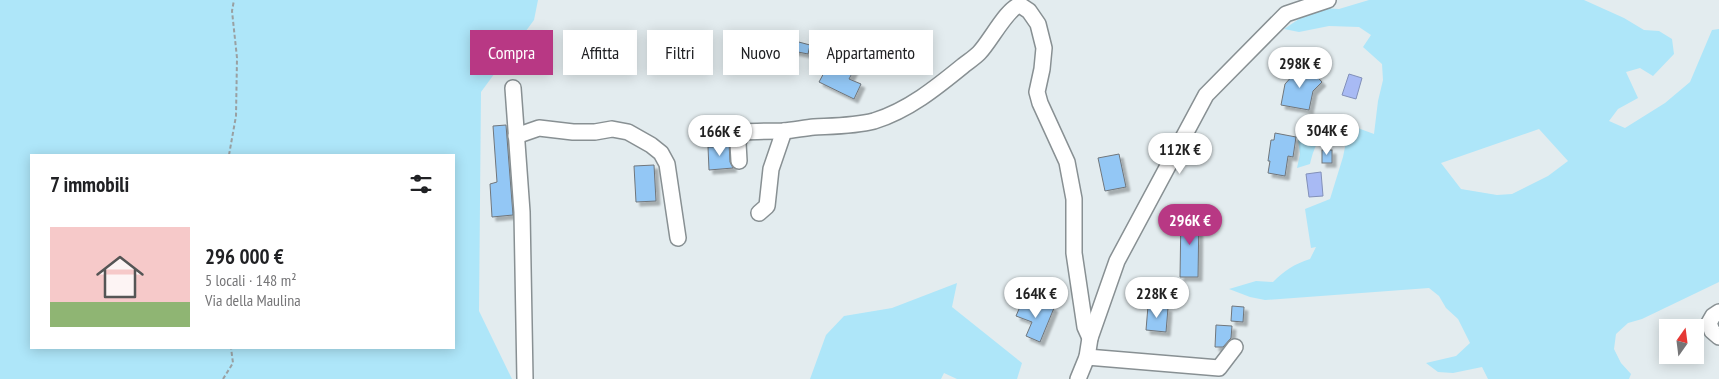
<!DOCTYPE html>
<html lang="it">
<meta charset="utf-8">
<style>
:root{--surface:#fff;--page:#f2f2f2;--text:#202124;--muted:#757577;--line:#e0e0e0;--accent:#b83884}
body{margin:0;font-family:"PT Sans Narrow",sans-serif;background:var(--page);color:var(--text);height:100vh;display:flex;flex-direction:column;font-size:19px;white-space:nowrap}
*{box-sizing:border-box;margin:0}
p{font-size:16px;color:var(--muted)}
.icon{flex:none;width:28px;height:28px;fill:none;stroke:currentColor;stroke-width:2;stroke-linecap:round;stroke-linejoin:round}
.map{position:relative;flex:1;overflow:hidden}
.drawer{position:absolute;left:30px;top:154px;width:425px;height:195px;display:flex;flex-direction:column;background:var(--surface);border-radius:0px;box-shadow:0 2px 12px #0003}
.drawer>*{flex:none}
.guide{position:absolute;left:470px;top:30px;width:475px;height:45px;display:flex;gap:10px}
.needle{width:32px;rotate:14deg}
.buttons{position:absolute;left:1659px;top:319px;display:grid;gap:10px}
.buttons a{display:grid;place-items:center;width:45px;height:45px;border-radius:0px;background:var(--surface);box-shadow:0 2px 12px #0003;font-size:25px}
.price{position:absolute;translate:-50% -42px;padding:0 11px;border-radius:18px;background:#fff;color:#222;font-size:16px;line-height:32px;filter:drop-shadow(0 1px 2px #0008)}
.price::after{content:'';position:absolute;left:50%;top:30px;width:15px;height:11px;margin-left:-8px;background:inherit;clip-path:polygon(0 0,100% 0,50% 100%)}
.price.active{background:var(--accent);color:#fff}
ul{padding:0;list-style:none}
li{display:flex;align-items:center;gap:15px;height:125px;padding:0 20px}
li+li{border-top:1px solid var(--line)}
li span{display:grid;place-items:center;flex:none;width:140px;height:100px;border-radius:0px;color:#555}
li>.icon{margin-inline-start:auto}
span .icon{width:60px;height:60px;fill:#fffc;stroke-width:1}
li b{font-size:21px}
h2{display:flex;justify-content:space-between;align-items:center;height:60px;padding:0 20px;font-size:21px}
.tag{padding:0 18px;border-radius:0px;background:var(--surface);box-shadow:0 2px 12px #0003;font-size:18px;line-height:45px}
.tag.active{background:var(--accent);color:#fff}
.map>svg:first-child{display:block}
.green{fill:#aee6f9;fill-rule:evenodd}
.water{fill:#a8baf4;stroke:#8290b9}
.building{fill:#93c7f5;stroke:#70767b;filter:url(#shadow)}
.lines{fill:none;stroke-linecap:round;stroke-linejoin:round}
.minor-casing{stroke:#889093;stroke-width:18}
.path{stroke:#99a0a2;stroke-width:2;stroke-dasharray:4 2.5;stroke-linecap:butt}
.minor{stroke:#fff;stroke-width:15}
</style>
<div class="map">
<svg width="1719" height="379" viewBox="0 0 1719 379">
<defs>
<filter id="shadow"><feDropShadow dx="4" dy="4" stdDeviation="1" flood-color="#0004"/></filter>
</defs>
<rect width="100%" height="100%" fill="#e3ecef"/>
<g class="green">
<path d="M0 0H538L534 20 481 92 479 311 512 379H0ZM31 155H454V348H31Z"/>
<path d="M1369 0H1584L1624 18 1644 30 1659 31 1672 39 1674 54 1653 76 1640 68 1626 72 1638 98 1618 109 1609 121 1625 128 1665 103 1690 82 1712 30 1719 29V282L1642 319 1628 323 1616 334 1614 349 1621 363 1631 374 1629 379H1488L1482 367 1453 373 1438 372 1426 363 1456 356 1470 343 1458 319 1446 308 1439 296 1429 288 1265 300 1250 297 1229 289 1256 281 1273 282C1284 271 1294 264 1310 259L1316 247 1311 248 1305 209 1330 199 1343 157 1346 142 1337 130C1318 138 1315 144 1310 164L1297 168 1300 154 1296 125 1316 117 1344 123 1374 134 1378 101 1383 80 1382 64 1363 47 1371 35 1359 27 1329 26 1299 32 1284 29 1308 13 1322 8 1339 9ZM1539 129 1568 161 1548 176 1512 194 1497 195 1461 189 1441 163Z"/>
<path d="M957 283 952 307 1022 363 1017 379H957L944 373 941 379H810L826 335 844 316 892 308Z"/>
</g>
<g class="water">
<path d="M1349 74 1362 78 1356 99 1342 95Z"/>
<path d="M1321 172 1323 196 1309 197 1306 174Z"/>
</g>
<g class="building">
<path d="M795 41 810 45 808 54 793 51Z"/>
<path d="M843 58 857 64 849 79 861 84 854 99 819 82 826 69 835 73Z"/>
<path d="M1304 63 1322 82 1313 91 1309 110 1281 105 1285 84Z"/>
<path d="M506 125 513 215 492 217 490 184 497 182 493 126Z"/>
<path d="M1275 133 1296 137 1293 157 1288 156 1285 176 1268 173 1270 161H1268L1271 140H1274Z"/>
<path d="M720 142H729L730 162 733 168 709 170 708 147H720Z"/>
<rect x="1322" y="150" width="10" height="13"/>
<path d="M1119 154 1126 187 1105 191 1098 158Z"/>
<path d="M654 165 656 201 636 202 634 166Z"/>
<path d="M1181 215H1199L1198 277H1180Z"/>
<path d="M1022 302 1038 308 1041 302 1054 308 1040 342 1026 336 1032 322 1016 316Z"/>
<path d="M1148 306 1168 308 1166 332 1146 330Z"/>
<path d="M1232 306 1244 307 1243 322 1231 321Z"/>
<path d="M1216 325 1232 326 1231 338 1223 347H1215Z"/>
</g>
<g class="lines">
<g class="minor-casing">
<g id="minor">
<path d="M513 88 522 212 525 379"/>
<path d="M516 136 539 128 573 132H595L612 129 628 132 651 145 661 153 667 164 678 238"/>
<path d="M739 161 738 143 742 132C755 131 769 131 783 131 794 130 804 128 814 127 833 126 855 126 874 121 909 110 937 87 964 65 969 61 974 58 979 53 990 42 1007 8 1020 5L1029 11 1038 24 1044 48 1042 69 1037 92 1040 103 1067 162 1074 199V253L1085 327 1090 338"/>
<path d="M759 213 767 206 771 169 784 131"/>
<path d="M1719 312 1713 316 1709 323 1712 331 1719 337"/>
<path d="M1087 357 1219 368 1235 347"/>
<path d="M1078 379 1087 357 1090 338 1117 261 1206 95 1286 14 1328 0"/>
</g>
</g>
<g class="path">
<path d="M229 155 236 116 237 58 232 11 234 0"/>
<path d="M223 379 233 363 231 348"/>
</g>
<use href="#minor" class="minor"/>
</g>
</svg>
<div class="buttons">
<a><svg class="needle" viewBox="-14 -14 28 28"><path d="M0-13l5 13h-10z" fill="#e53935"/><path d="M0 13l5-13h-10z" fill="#757577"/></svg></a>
</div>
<b class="price" style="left:1300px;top:89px">298K €</b>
<b class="price" style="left:1327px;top:156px">304K €</b>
<b class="price" style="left:720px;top:157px">166K €</b>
<b class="price" style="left:1180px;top:175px">112K €</b>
<b class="price active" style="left:1190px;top:246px">296K €</b>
<b class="price" style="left:1036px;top:319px">164K €</b>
<b class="price" style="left:1157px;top:319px">228K €</b>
<div class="guide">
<a class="tag active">Compra</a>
<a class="tag">Affitta</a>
<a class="tag">Filtri</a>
<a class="tag">Nuovo</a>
<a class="tag">Appartamento</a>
</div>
<section class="drawer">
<h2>7 immobili<svg class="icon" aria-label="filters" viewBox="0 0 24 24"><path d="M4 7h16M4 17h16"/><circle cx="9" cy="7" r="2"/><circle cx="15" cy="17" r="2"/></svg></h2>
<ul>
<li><span style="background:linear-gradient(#f6c9c9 75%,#8fb573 0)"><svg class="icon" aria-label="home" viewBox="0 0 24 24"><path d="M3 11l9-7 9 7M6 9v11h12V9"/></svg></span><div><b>296 000 €</b><p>5 locali · 148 m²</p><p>Via della Maulina</p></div></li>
</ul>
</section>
</div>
